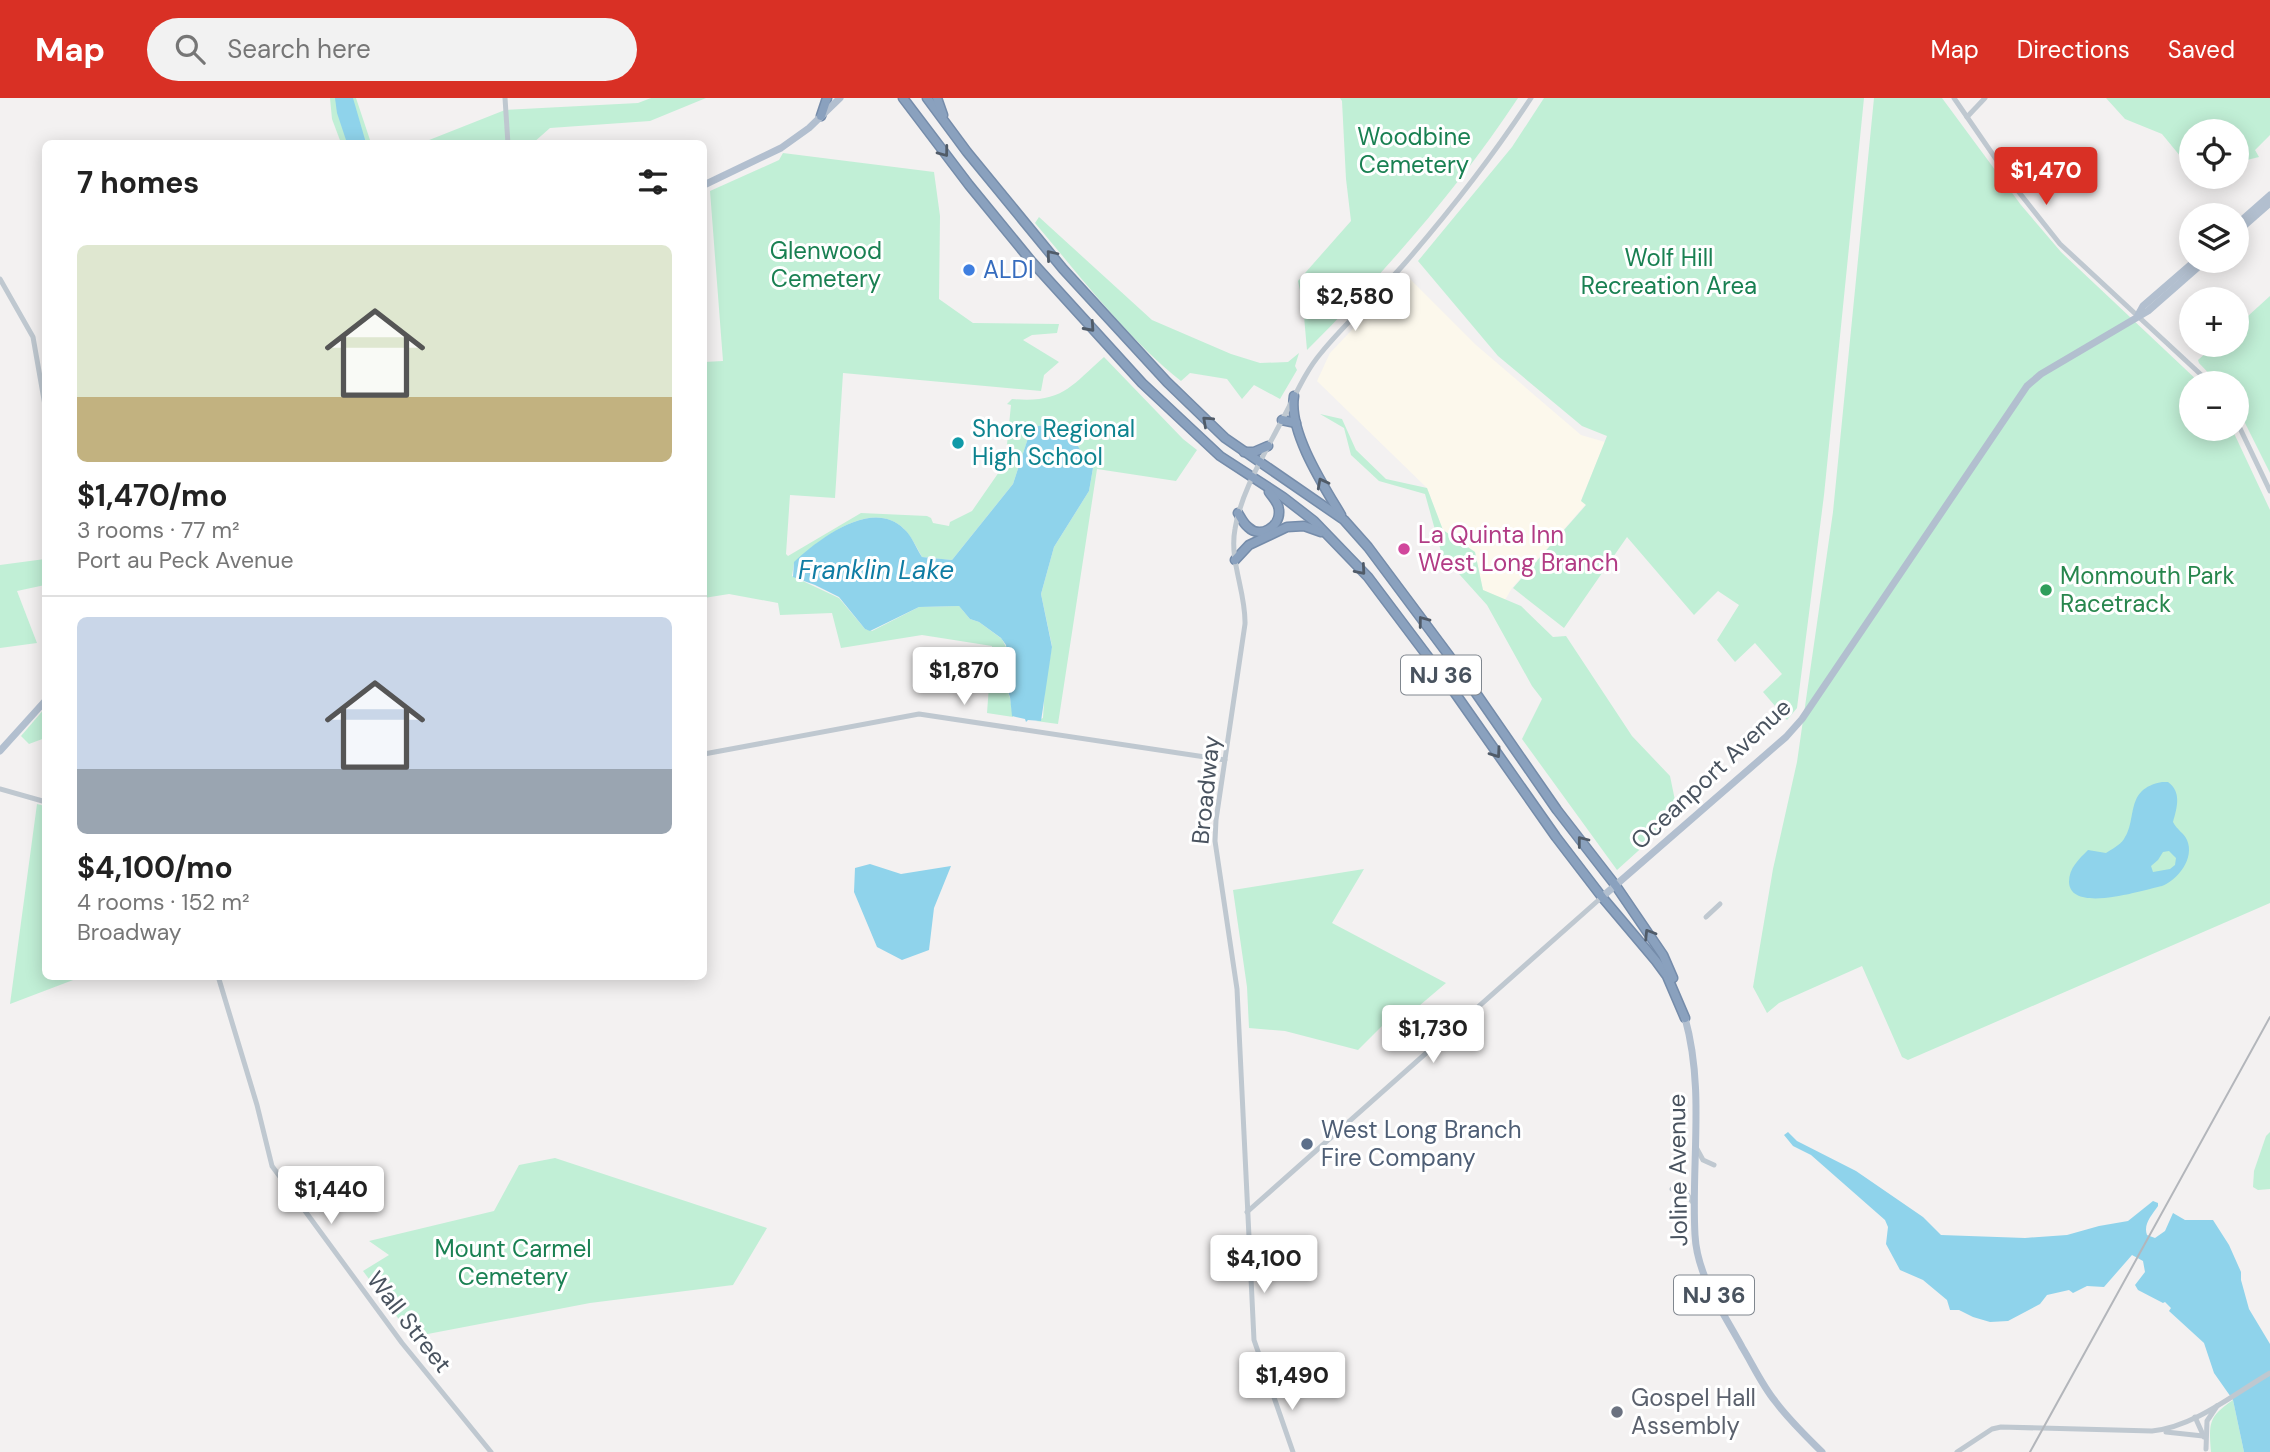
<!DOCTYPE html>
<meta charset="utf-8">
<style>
:root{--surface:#fff;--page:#f2f2f2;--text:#222;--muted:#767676;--line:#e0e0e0;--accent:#d93025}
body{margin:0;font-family:"DM Sans",sans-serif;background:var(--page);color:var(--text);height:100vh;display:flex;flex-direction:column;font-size:26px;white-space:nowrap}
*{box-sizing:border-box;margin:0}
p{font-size:23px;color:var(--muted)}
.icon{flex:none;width:38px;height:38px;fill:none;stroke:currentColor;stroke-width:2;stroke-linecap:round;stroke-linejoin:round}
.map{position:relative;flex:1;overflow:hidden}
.panel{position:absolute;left:42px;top:42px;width:665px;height:840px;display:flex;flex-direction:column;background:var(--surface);border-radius:10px;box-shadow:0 4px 18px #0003}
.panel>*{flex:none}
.tools{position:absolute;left:2179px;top:21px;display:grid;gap:14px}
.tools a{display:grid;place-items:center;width:70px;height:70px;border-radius:50%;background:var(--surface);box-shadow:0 4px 18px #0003;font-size:35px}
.price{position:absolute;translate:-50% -60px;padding:0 16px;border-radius:7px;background:#fff;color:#222;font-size:23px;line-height:46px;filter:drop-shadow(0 2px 4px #0008)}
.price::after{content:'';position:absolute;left:50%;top:42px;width:21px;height:16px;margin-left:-10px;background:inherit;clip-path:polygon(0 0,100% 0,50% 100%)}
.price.selected{background:var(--accent);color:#fff}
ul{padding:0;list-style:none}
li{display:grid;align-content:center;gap:14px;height:371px;padding:0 35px}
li+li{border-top:2px solid var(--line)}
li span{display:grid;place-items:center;height:217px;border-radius:10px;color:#555}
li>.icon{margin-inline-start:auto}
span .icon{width:126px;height:126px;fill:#fffc;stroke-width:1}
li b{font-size:30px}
h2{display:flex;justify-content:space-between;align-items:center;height:84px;padding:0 35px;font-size:30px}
header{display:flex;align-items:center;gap:42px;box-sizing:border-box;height:98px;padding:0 35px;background:var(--accent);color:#fff}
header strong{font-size:33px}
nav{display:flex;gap:38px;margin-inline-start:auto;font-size:24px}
.search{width:490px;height:63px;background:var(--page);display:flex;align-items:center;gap:18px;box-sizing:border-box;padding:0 24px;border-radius:38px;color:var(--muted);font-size:26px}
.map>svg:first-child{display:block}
.commercial{fill:#fcf8ec}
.green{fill:#c1efd6}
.water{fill:#8fd3eb;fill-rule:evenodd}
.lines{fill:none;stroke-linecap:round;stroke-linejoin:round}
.highway-casing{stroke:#758caa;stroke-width:11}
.minor{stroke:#bfc8d0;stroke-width:5}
.major{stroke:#b2bfcf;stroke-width:7}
.highway{stroke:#8aa1be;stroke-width:8}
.rail{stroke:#b3b6bb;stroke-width:2}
.oneway{stroke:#505b68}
.shop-dot{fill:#3f7fe0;stroke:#fff;stroke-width:2.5}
.culture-dot{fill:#0f9aa8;stroke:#fff;stroke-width:2.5}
.hotel-dot{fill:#d1479c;stroke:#fff;stroke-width:2.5}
.leisure-dot{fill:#2e9e5b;stroke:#fff;stroke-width:2.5}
.service-dot{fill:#5c6f8a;stroke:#fff;stroke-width:2.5}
.worship-dot{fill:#6b7280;stroke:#fff;stroke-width:2.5}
.labels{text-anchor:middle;stroke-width:6;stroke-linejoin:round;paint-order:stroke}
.shield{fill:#fff;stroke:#80878f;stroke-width:2}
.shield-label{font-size:23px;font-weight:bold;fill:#49535f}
.park-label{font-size:24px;fill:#198052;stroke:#fff}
.shop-label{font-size:24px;fill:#366cbe;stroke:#fff;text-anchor:start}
.culture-label{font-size:24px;fill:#0d838f;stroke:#fff;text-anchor:start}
.hotel-label{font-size:24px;fill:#b23c85;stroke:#fff;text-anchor:start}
.leisure-label{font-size:24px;fill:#27864d;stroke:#fff;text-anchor:start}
.street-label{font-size:24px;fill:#49535f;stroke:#fff}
.service-label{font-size:24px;fill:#4e5e75;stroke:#fff;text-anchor:start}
.worship-label{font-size:24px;fill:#5b616d;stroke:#fff;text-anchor:start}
.water-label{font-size:26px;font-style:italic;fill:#0f7da4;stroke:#fff}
</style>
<header>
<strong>Map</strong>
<div class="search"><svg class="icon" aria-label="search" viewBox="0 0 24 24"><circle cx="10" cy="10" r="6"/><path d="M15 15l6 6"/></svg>Search here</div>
<nav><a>Map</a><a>Directions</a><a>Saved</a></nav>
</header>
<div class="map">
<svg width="2270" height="1354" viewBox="0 0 2270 1354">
<rect width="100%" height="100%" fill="#f3f1f1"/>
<path class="commercial" d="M1405 176 1476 247 1581 337 1605 344 1581 402 1586 406 1512 490 1505 502 1483 492 1475 454 1443 432 1427 390 1317 283 1330 255Z"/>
<g class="green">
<path d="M330 0H356L370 42 376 45H341L332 21Z"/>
<path d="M651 0H706L650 23 550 30 533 45 419 46 505 12 638 5Z"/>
<path d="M1340 0H1518C1458 91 1384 175 1307 252L1303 207 1298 183 1351 123 1346 81 1342 3Z"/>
<path d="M1544 0H1864L1824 397 1797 610 1787 622 1763 594 1782 576 1755 545 1735 564 1717 542 1739 507 1718 493 1694 517 1627 439 1564 530 1513 490 1586 407 1581 403 1607 338 1582 328 1498 258 1418 163 1512 49Z"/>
<path d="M1874 0H1942L2021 107 2061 154 2200 285H2191V331H2232L2270 412V805L1908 962 1902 959 1862 868 1779 905 1767 915 1753 889 1773 771 1797 664 1833 414Z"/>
<path d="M2106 0H2270V37L2255 52 2259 59 2239 64 2237 63 2236 33H2191L2190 70 2162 36 2125 21Z"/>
<path d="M783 55 934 74 940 118 939 201 973 225 1059 226 1057 235 1032 237 1023 242 1059 264 1044 277 1041 293 843 275 835 400 790 397 786 456 788 458 861 415 927 418 931 420 933 425 949 428 950 424 972 413 999 374 1001 367 1005 366 1011 307 1007 306 1012 301C1062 305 1069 290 1104 259L1183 341 1197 352 1176 383 1097 371 1058 626 1036 623 1043 620 1045 588 1052 548 1041 496 1054 449 1089 393 1093 370 1080 351 1048 326 1038 328 1030 334 1013 386 952 462 922 459C917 450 911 438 904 431 871 399 819 442 794 465L792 478 839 500 865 531 872 533 919 509 959 508 970 521 979 524 1002 541 1007 551 1008 560 1003 581 1010 600 1013 619 1020 620 987 615 992 548 922 537 841 550 832 515 780 517 778 505 729 496 704 500V264L723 263 710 93 779 62Z"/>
<path d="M1039 119 1152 222 1231 256 1260 265 1288 264 1299 255 1295 268 1297 272 1280 301 1254 287 1242 301 1227 281 1190 275 1181 283C1126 239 1081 179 1035 125Z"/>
<path d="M2270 198V375L2237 309 2236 285H2218L2199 265 2198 262 2215 247H2236L2237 228Z"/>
<path d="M1320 316 1342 321 1356 352 1386 381 1427 390 1443 432 1475 454 1483 492 1521 508 1553 539 1566 538 1632 638 1670 678 1678 717 1617 772 1522 641 1542 601 1532 588 1487 507 1442 457 1425 396 1379 383 1351 357 1344 330Z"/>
<path d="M45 461V487L17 493 37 545 0 550V467Z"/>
<path d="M45 610V640L29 646 21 638Z"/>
<path d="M37 706 45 708 46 878 81 879 10 906Z"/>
<path d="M1364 771 1332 825 1446 885 1406 919 1393 917 1358 952 1285 933 1249 930 1247 889 1233 792Z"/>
<path d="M2270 1034V1091L2258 1092 2253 1089 2254 1073 2266 1038Z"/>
<path d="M555 1060 767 1130 733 1187 590 1205 412 1239 363 1173 389 1157 369 1143 494 1113 519 1067Z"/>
<path d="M2233 1302 2244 1354H2211C2209 1325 2208 1319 2233 1302Z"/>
</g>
<g class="water">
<path d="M335 0H353L366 45H347L337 15Z"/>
<path d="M1050 326 1077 347 1093 370 1089 393 1054 449 1041 496 1052 549 1041 623 1028 622 1026 624 1025 621 1012 618 1010 599 1003 581 1008 560 1006 547 1001 540 979 524 970 521 959 508 919 509 870 533 865 531 839 499 815 487 793 479 794 464C818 442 872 399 904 431 912 438 916 450 922 459L952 462 1013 386 1030 334 1038 328Z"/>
<path d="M2162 684H2168C2182 694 2177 710 2173 724 2177 732 2184 735 2187 742 2195 760 2178 782 2162 788 2143 792 2070 816 2069 784 2069 770 2079 761 2088 752L2106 755C2112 751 2120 747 2124 741 2138 721 2124 691 2162 684ZM2169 753 2176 760 2175 767 2170 771 2153 774 2151 768 2158 762 2163 754Z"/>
<path d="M870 766 901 776 951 768 934 810 929 852 902 862 877 849 854 794 855 770Z"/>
<path d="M1788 1034 1797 1043 1856 1073 1923 1119 1941 1137 2025 1140 2067 1137 2099 1128 2128 1123 2153 1103 2158 1105V1108C2152 1117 2143 1126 2147 1137L2155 1140 2165 1133 2173 1115 2185 1122H2213L2229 1147 2241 1174V1182L2249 1211 2270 1246V1354H2244L2233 1302 2214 1275 2204 1245 2169 1213 2171 1210 2165 1204 2163 1205 2138 1192 2135 1187 2145 1174 2143 1163 2132 1157 2104 1189 2087 1188 2073 1195 2069 1192 2047 1197 2040 1206 2008 1223 1990 1224 1973 1219 1959 1212H1950L1947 1202 1923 1182 1900 1172 1886 1146 1888 1129 1885 1122 1811 1057 1793 1048 1784 1037Z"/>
</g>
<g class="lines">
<g class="highway-casing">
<g id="highway">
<path d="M903 0 969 87 1032 164 1142 285 1220 358 1283 399 1314 423 1368 479 1450 588 1556 739 1602 799 1656 863 1667 878 1685 920"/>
<path d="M927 0 967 54 1063 171 1167 284 1225 340 1344 422 1368 449 1462 575 1557 712 1616 788 1663 857 1673 880"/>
<path d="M937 0 943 17"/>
<path d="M821 18 827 0"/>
<path d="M1294 298C1288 333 1323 387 1341 417"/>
<path d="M1282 322 1296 325"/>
<path d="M1244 354H1254L1268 348"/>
<path d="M1238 415C1241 420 1244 426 1248 429 1260 441 1280 429 1279 413 1279 405 1273 400 1269 394"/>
<path d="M1235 462 1249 447 1287 429 1304 428 1321 434"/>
</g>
</g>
<g class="minor">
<path d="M505 0 508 46"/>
<path d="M1954 0 2018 93 2060 146 2210 285"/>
<path d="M1967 19 1985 0"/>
<path d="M0 181 33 239 46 313"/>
<path d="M2236 322 2270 393"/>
<path d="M704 656 919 616 1225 662"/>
<path d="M0 691 46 704"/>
<path d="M1706 819 1720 806"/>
<path d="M218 878 257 1007 272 1068 402 1245 491 1354"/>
<path d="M1697 1051 1703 1062 1714 1067"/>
<path d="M1672 1091 1686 1095 1694 1106"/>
<path d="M1247 1114 1602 799"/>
<path d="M2195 1319 2204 1339"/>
<path d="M2166 1334 2203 1338"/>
<path d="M2206 1351 2207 1323 2217 1308"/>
<path d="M1293 1354 1254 1242 1237 891 1215 743 1216 722 1245 526C1246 494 1229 463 1235 431 1241 394 1264 357 1281 324 1294 301 1304 275 1321 255 1347 223 1378 196 1405 165 1450 113 1493 58 1531 0"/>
<path d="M1957 1354 1992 1331 2001 1329 2152 1333C2194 1329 2234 1296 2270 1275"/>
</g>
<g class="major">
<path d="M704 87 781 50 809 30 840 0"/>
<path d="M2236 127 2270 97"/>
<path d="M2236 135 2270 105"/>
<path d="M2138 217 2143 208 2195 163"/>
<path d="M0 653 46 602"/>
<path d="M1602 799 1786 639 1802 621 2027 288 2041 276 2148 213 2205 163"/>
<path d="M1685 920C1705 991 1691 1065 1695 1137 1697 1178 1723 1214 1742 1249 1753 1267 1762 1287 1775 1303 1789 1322 1806 1338 1822 1354"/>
</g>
<use href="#highway" class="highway"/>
<path class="rail" d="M2030 1354 2270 919"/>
</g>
<defs><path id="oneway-chevron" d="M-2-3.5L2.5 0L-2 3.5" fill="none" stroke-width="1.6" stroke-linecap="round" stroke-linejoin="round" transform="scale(1.75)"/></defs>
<g class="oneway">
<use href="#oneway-chevron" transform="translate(944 54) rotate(53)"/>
<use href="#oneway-chevron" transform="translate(1051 157) rotate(-130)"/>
<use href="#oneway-chevron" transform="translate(1090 229) rotate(48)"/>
<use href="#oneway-chevron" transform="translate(1207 323) rotate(-138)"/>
<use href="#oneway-chevron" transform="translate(1322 385) rotate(-118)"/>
<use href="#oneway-chevron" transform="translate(1361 472) rotate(49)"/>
<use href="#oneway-chevron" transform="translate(1423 523) rotate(-127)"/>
<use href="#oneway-chevron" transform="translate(1496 655) rotate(55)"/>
<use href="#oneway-chevron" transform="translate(1582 743) rotate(-128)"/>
<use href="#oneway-chevron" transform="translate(1649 836) rotate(-122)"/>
</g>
<circle class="shop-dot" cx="969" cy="172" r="7"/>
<circle class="culture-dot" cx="958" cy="345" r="7"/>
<circle class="hotel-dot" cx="1404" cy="451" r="7"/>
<circle class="leisure-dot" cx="2046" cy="492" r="7"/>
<circle class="service-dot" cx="1307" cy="1046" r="7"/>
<circle class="worship-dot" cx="1617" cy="1314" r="7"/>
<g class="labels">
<g class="shield">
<rect x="1401" y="557.5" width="80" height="39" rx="5"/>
<rect x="1674" y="1177.5" width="80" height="39" rx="5"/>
</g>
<g class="shield-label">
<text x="1441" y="585">NJ 36</text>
<text x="1714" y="1205">NJ 36</text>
</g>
<g class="park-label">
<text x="1414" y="47">Woodbine<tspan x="1414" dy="28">Cemetery</tspan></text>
<text x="826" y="161">Glenwood<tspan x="826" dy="28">Cemetery</tspan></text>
<text x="1669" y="168">Wolf Hill<tspan x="1669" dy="28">Recreation Area</tspan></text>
<text x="513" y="1159">Mount Carmel<tspan x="513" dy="28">Cemetery</tspan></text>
</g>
<g class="shop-label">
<text x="983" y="180">ALDI</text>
</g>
<g class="culture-label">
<text x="972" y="339">Shore Regional<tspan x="972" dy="28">High School</tspan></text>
</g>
<g class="hotel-label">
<text x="1418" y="445">La Quinta Inn<tspan x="1418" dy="28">West Long Branch</tspan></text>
</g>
<g class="leisure-label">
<text x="2060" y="486">Monmouth Park<tspan x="2060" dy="28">Racetrack</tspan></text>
</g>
<g class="street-label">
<text transform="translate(1711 676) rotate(-43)" y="8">Oceanport Avenue</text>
<text transform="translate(1206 692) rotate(-84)" y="8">Broadway</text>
<text transform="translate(1678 1072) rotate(-91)" y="8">Joline Avenue</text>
<text transform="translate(409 1224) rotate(52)" y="8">Wall Street</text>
</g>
<g class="service-label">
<text x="1321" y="1040">West Long Branch<tspan x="1321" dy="28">Fire Company</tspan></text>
</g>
<g class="worship-label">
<text x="1631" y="1308">Gospel Hall<tspan x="1631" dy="28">Assembly</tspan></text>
</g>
<g class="water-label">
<text x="876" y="481">Franklin Lake</text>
</g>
</g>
</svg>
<div class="tools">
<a><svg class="icon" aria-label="locate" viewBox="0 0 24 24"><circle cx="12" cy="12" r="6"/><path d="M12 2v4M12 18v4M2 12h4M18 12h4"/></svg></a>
<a><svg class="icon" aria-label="layers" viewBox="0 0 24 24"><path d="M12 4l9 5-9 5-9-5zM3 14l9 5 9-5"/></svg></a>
<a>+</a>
<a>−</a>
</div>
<b class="price selected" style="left:2046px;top:109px">$1,470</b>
<b class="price" style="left:1355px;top:235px">$2,580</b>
<b class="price" style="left:964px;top:609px">$1,870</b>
<b class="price" style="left:1433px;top:967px">$1,730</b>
<b class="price" style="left:331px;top:1128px">$1,440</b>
<b class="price" style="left:1264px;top:1197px">$4,100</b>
<b class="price" style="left:1292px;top:1314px">$1,490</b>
<section class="panel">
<h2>7 homes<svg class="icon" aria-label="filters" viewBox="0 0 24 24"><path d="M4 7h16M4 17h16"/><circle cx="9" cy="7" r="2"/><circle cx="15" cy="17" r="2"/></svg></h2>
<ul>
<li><span style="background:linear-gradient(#dfe7d0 70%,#c2b280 0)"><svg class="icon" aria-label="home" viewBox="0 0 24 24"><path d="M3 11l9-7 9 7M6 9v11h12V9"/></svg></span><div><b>$1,470/mo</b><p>3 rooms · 77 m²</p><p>Port au Peck Avenue</p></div></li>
<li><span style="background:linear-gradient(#c9d6e8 70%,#9aa5b1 0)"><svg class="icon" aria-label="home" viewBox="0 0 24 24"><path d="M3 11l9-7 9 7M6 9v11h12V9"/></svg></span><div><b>$4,100/mo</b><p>4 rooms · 152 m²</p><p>Broadway</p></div></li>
</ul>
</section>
</div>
